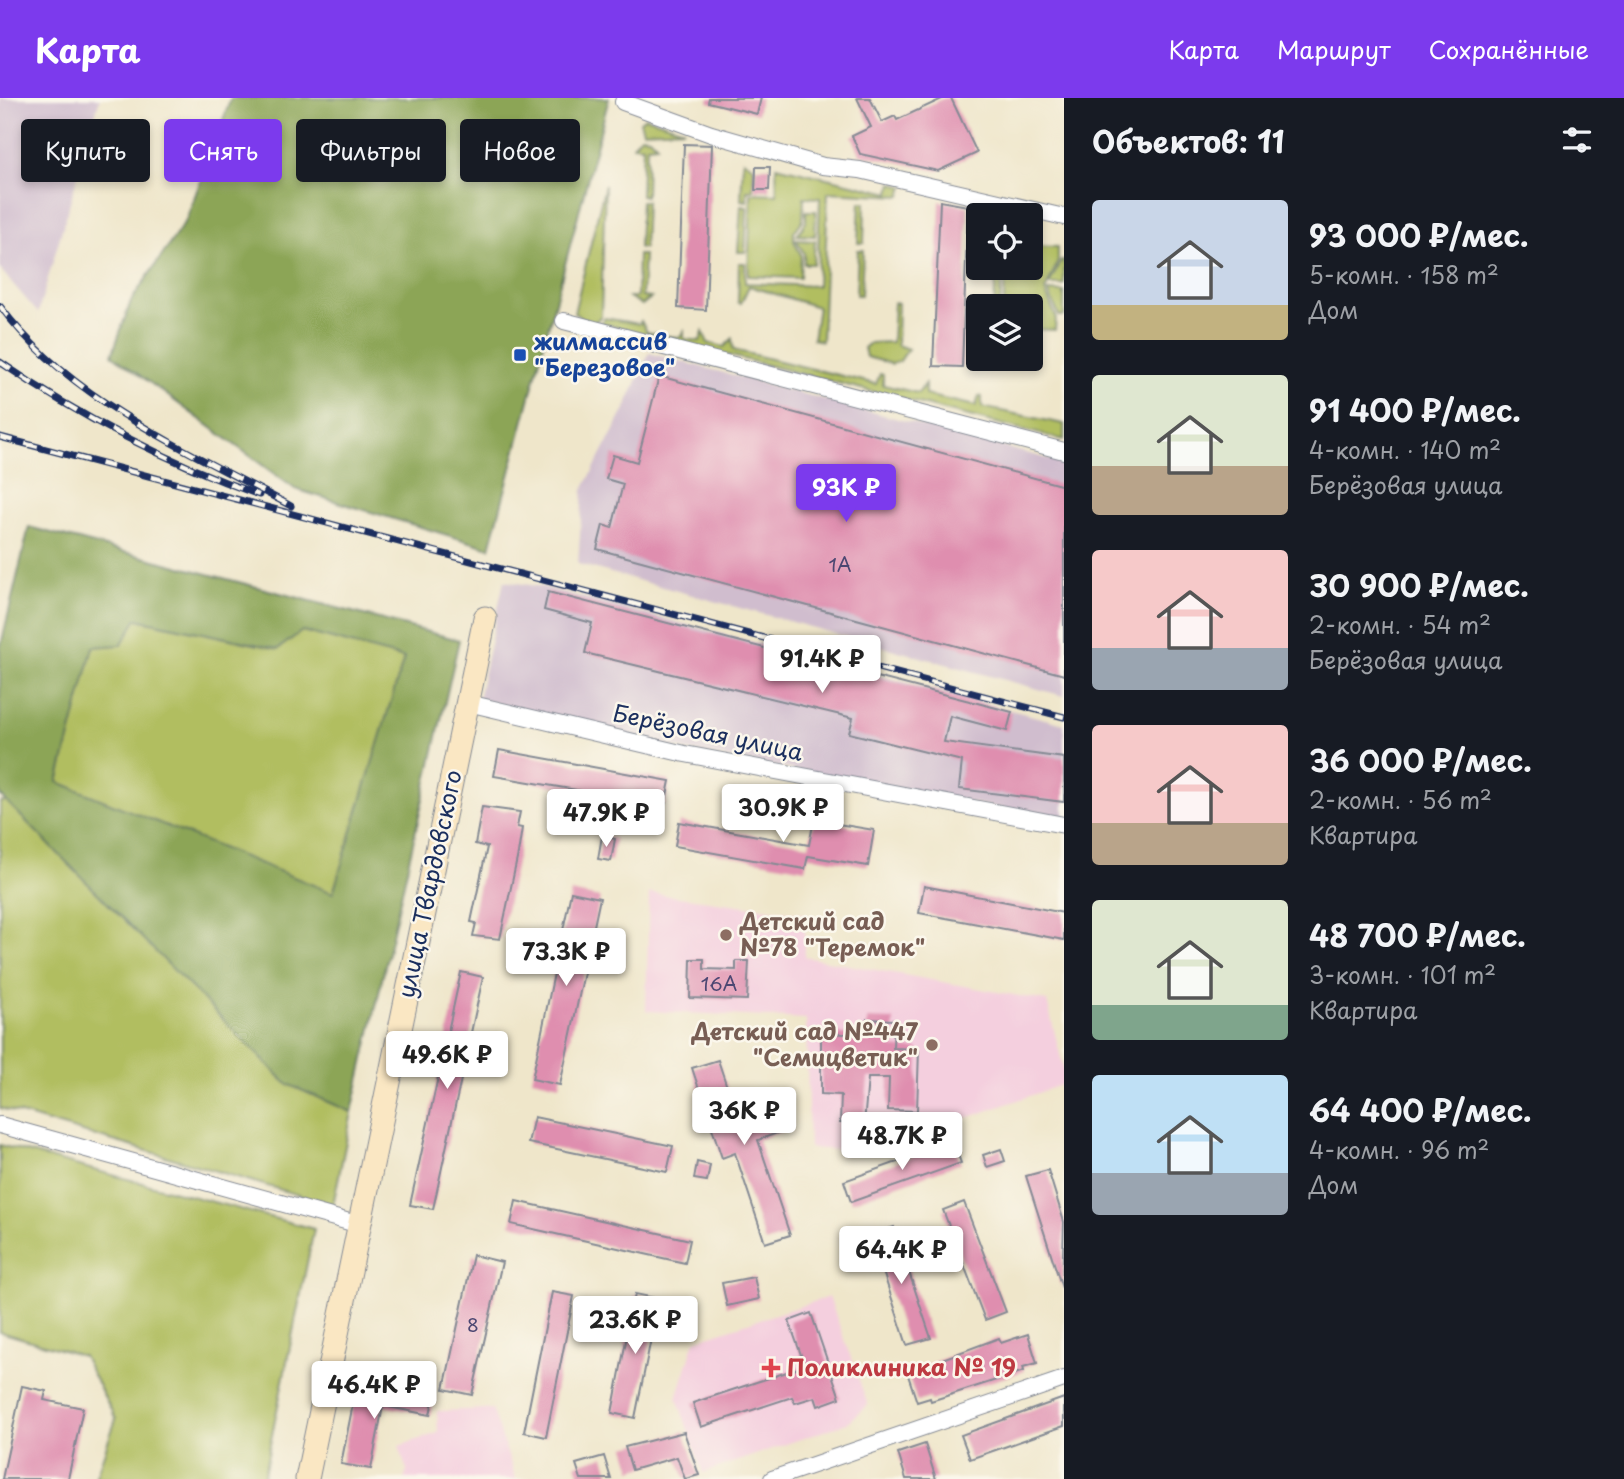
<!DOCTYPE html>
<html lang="ru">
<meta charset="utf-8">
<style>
:root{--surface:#171b24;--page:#242831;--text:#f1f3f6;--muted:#9ea1a6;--accent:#7c3aed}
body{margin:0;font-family:"Playpen Sans",sans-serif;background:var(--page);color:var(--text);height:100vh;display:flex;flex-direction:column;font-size:26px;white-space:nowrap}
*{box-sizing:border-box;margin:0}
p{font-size:23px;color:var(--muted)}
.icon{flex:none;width:38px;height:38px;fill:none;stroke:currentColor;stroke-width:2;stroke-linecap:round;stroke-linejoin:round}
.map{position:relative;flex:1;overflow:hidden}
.details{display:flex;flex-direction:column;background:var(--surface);width:560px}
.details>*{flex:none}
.banner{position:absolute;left:21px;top:21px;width:665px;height:63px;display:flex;gap:14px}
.buttons{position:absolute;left:966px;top:105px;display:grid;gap:14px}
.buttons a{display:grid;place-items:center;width:77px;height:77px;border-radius:7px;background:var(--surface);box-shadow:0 4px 10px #0003;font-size:35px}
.price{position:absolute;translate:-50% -60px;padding:0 16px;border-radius:7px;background:#fff;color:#222;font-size:23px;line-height:46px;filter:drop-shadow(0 2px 4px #0008)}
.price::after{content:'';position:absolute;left:50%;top:42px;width:21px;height:16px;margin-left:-10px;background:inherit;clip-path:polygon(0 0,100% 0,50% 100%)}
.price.current{background:var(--accent);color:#fff}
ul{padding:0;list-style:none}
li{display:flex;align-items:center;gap:21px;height:175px;padding:0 28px}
li span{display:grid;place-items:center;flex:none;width:196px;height:140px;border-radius:7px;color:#555}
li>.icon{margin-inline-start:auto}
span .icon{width:84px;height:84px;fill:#fffc;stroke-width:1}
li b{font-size:30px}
h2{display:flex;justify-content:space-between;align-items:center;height:84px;padding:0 28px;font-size:30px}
.tag{padding:0 24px;border-radius:7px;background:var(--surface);box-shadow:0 4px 10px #0003;font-size:24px;line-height:63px}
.tag.current{background:var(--accent);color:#fff}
header{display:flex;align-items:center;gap:42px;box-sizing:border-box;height:98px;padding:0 35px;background:var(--accent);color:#fff}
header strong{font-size:33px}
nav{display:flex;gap:38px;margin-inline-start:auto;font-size:24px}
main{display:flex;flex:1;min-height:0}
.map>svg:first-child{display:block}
.built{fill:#f4cfde}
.industrial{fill:#d0bdce}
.green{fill:#b1be60;stroke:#66765f;stroke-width:2}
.forest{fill:#8ca556;stroke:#546a5a;stroke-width:2;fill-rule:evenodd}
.building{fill:#df8eaf}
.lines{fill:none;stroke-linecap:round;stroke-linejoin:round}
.street-casing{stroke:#858a94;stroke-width:18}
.secondary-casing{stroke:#858a94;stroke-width:25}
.street{stroke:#fff;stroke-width:16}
.secondary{stroke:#fae7c3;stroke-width:23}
.rail-casing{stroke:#1b2f5e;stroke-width:7}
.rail{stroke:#fbf7ec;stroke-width:4.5;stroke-dasharray:13;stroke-linecap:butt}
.transit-dot{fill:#1a4fb4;stroke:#fbf7ec;stroke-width:2.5}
.education-dot{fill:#8d6e63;stroke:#fbf7ec;stroke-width:2.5}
.health-dot{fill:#e0444e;stroke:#fbf7ec;stroke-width:2.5}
.labels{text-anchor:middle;stroke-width:5;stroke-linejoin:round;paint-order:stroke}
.number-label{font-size:19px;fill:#4c4772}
.transit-label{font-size:23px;font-weight:bold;fill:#164399;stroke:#fbf7ec;text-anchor:start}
.street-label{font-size:23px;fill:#1b2f5e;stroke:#fbf7ec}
.education-label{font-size:23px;font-weight:bold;fill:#785e54;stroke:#fbf7ec;text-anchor:start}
.health-label{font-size:23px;font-weight:bold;fill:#be3a42;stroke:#fbf7ec;text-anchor:start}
</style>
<header>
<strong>Карта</strong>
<nav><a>Карта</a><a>Маршрут</a><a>Сохранённые</a></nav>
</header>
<main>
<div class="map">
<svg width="1064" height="1381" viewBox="0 0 1064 1381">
<rect width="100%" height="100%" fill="#fbf7ec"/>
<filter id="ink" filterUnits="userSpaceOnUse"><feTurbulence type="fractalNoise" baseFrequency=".0143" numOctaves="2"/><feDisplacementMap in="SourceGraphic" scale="14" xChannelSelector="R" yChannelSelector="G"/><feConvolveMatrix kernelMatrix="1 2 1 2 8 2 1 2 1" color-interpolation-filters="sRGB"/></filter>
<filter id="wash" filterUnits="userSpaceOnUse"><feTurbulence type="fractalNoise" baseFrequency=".00686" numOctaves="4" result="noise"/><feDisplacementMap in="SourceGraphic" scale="28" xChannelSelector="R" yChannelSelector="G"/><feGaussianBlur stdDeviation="1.57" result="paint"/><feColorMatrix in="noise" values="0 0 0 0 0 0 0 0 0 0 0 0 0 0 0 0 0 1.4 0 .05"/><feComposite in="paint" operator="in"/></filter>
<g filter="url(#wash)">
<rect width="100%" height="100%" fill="#efe6ca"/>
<g class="built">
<path d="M649 795 805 816V859L1047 903 1064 973V986L869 1054 809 1050 806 921 646 913Z"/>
<path d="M829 1199 868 1307 847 1325 703 1375 677 1300 695 1242Z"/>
<path d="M492 1311 516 1381H404L407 1372 399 1348 438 1335 437 1313Z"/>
</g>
<g class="industrial">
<path d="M0 0H100L38 215 0 171Z"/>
<path d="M649 255 1064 365V598L578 466 583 392 625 311Z"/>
<path d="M504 483 543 489 1064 626V722L686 652 478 601Z"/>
</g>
<g class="green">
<path d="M645 19 684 31 643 33 640 23Z"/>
<path d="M641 38 649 39 657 47 647 48 646 98 641 97 643 48 633 47Z"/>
<path d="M743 62 754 69 753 92H747V103L741 102Z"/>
<path d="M776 68 890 95 892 85 904 89 901 98 828 94 822 243 813 241 818 209 749 188 741 205 738 204 739 165H745V185L817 188 820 100 804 99 803 122 794 134V143L801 157 800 180 748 178 751 95 777 96Z"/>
<path d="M605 87 601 218 593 226 574 215Z"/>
<path d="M641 103H646L644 150H639Z"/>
<path d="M860 104H865L864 145H858Z"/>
<path d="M741 108 747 109 745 154H738Z"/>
<path d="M806 113H816L815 138 797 137 806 124Z"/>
<path d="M796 142 815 143 813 166H804V155Z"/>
<path d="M1031 148 1058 149V163L1045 193 1056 219 1055 232 1031 231V208H1004L1005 170H1031Z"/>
<path d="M858 152H863L861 197H856Z"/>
<path d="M638 157H644L642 199 651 200 642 207 629 199H637Z"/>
<path d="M1061 163H1064V187H1049Z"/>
<path d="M996 172H1002L1000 208H994Z"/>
<path d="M1048 193 1064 194V218H1059Z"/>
<path d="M894 205H898L897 247 908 251 900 263 892 266 866 259 864 250 870 245 892 244Z"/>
<path d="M604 220 639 226 641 223 647 234 679 240 684 233V241L700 243 703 234 708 245 724 249 732 241 733 252 876 286 880 276 883 277V287L918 295 925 286V297L976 308 979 298 982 299V309L1064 326V342L601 225Z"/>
<path d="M137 521 278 551 302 533 405 560 333 796 58 684 93 548Z"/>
<path d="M9 703 287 986 352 1014 333 1107 0 1010V704Z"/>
<path d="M0 1047 314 1131 263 1381H95L116 1321 83 1258 0 1234Z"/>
</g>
<g class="forest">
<path d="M231 0H609L490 450 295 391 112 257 131 203 186 122Z"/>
<path d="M29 429 459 542 352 1014 287 986 0 697V551ZM137 521 278 551 302 533 404 560 333 795 58 684 93 549 121 547Z"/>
</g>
<g id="blocks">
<g class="building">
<path d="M709 0H761L757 16 708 4Z"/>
<path d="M857 0H870L882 24 895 18 897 22 944 0H951L977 55 938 73 860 56 852 38 871 29Z"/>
<path d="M684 46 712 47 706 212 678 210Z"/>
<path d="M756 69H770L769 92H755Z"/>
<path d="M940 103 968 108 962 269 933 268Z"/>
<path d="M659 278 1064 388V577L597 451 603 427 612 430 623 386 606 381 613 357 637 364Z"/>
<path d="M548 494 1012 614 1007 633 950 618 944 644 1064 660V704L959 691 962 663 849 635 853 620 585 555 592 525 544 512Z"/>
<path d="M499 652 670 683 665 707 494 678Z"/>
<path d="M482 709 520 714 517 729 522 730 518 756 500 841 473 838 476 825 471 824 487 749 475 746Z"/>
<path d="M814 722 874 732 868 768 808 758 805 771 675 748 679 724 809 747Z"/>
<path d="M602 738 615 741 611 763 598 761Z"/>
<path d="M924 788 1064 815V842L919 815Z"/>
<path d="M571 794 600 800 560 987 532 981Z"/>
<path d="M691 861H704V871L736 872V863H749L747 902 690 900Z"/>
<path d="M461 874 483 879 433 1111 410 1107Z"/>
<path d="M867 921 894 922 893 950 919 951 917 1013 888 1012 889 980H868L864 1026 840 1025 841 997 821 996V935L867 937Z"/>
<path d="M718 962 738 1022 775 1010 783 1033 758 1042 790 1137 765 1145 735 1055 722 1060 692 970Z"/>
<path d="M534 1019 673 1048 667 1074 528 1045Z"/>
<path d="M953 1044 961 1065 851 1104 844 1083Z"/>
<path d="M1001 1051 1005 1063 987 1069 983 1057Z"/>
<path d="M697 1064 710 1067 707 1083 694 1081Z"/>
<path d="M1048 1072 1064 1124 1062 1190 1026 1078Z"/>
<path d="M516 1103 690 1142 685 1165 511 1126Z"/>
<path d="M964 1104 1006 1214 985 1222 943 1112Z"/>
<path d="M894 1129 931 1240 907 1247 871 1137Z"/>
<path d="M473 1157 502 1164 472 1297 444 1291Z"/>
<path d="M754 1179 759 1201 727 1208 722 1185Z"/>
<path d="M552 1194 574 1198 546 1339 524 1334Z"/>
<path d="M635 1196 659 1201 635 1320 612 1315Z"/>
<path d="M811 1215 840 1300 818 1308 815 1299 795 1305 792 1299 701 1329 693 1305 805 1268 789 1223Z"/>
<path d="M1028 1236 1037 1265 1023 1269 1024 1273 931 1303 930 1300 917 1304 907 1274 999 1240 1001 1245Z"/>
<path d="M357 1286 433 1302 430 1317 383 1308 371 1371 341 1366Z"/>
<path d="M22 1288 46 1293 44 1302 83 1310 68 1381H2Z"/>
<path d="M1064 1300V1328L970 1361 961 1337Z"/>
<path d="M684 1334 699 1377 685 1381 677 1359 632 1372 625 1349Z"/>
<path d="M925 1346 936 1381H906L898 1355Z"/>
<path d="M604 1358 611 1381H581L576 1366Z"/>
</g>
</g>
</g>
<g filter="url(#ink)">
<use href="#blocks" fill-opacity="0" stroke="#858a94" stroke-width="2"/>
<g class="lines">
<g class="street-casing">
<g id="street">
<path d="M623 4 711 36 823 68 860 72 1064 119"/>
<path d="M564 223 1064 353"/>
<path d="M468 605 685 656 1064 727"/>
<path d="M0 1027 360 1127"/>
<path d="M772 1381 1064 1281"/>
</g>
</g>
<g class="secondary-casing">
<path id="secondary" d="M307 1381 485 520"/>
</g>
<use href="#street" class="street"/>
<use href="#secondary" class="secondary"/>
<g class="rail-casing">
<g id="rail">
<path d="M0 208C70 303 190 353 291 408"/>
<path d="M0 264C80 319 168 364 259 397"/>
<path d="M0 339 1064 619"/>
</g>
</g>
<use href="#rail" class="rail"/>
</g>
</g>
<rect class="transit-dot" x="513" y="250" width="14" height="14" rx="3.5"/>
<g class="education-dot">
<circle cx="726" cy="837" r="7"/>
<circle cx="932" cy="947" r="7"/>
</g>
<path class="health-dot" d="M767.5 1259.5h7v7h7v7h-7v7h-7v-7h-7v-7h7z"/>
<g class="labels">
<g class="number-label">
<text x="840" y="474">1А</text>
<text x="719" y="893">16А</text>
<text x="473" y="1234">8</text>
</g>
<g class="transit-label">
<text x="534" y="252">жилмассив<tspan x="534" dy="26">"Березовое"</tspan></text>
</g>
<g class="street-label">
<text transform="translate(708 635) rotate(12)" y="8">Берёзовая улица</text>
<text transform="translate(430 786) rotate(-78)" y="8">улица Твардовского</text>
</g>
<g class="education-label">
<text x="740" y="832">Детский сад<tspan x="740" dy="26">№78 "Теремок"</tspan></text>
<text x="918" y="942" text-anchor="end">Детский сад №447<tspan x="918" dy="26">"Семицветик"</tspan></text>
</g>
<g class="health-label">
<text x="787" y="1278">Поликлиника № 19</text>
</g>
</g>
</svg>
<div class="buttons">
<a><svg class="icon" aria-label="locate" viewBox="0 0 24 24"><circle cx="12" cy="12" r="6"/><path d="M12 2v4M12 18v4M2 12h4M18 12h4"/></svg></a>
<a><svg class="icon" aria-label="layers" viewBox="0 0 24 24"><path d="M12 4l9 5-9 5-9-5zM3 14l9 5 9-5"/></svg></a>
</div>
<b class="price current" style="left:846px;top:426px">93K ₽</b>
<b class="price" style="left:822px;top:597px">91.4K ₽</b>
<b class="price" style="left:783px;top:746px">30.9K ₽</b>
<b class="price" style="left:606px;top:751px">47.9K ₽</b>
<b class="price" style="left:566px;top:890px">73.3K ₽</b>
<b class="price" style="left:447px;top:993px">49.6K ₽</b>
<b class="price" style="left:744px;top:1049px">36K ₽</b>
<b class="price" style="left:902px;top:1074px">48.7K ₽</b>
<b class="price" style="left:901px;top:1188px">64.4K ₽</b>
<b class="price" style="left:635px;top:1258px">23.6K ₽</b>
<b class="price" style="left:374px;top:1323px">46.4K ₽</b>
<div class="banner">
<a class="tag">Купить</a>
<a class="tag current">Снять</a>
<a class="tag">Фильтры</a>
<a class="tag">Новое</a>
</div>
</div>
<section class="details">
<h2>Объектов: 11<svg class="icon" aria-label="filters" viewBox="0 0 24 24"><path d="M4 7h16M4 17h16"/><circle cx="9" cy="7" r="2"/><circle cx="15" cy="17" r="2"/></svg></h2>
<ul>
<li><span style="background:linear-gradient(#c9d6e8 75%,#c2b280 0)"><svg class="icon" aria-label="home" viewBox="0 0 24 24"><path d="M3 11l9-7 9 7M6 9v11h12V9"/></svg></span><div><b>93 000 ₽/мес.</b><p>5-комн. · 158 m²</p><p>Дом</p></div></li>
<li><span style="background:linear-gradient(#dfe7d0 65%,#b9a48a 0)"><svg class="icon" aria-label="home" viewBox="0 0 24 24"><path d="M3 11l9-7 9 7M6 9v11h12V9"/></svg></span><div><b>91 400 ₽/мес.</b><p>4-комн. · 140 m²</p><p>Берёзовая улица</p></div></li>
<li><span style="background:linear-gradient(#f6c9c9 70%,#9aa5b1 0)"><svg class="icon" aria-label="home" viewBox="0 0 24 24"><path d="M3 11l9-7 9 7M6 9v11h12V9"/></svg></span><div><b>30 900 ₽/мес.</b><p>2-комн. · 54 m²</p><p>Берёзовая улица</p></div></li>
<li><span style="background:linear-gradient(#f6c9c9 70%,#b9a48a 0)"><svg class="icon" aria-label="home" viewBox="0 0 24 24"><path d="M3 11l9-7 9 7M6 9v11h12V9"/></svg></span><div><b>36 000 ₽/мес.</b><p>2-комн. · 56 m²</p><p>Квартира</p></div></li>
<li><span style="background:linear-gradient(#dfe7d0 75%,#7fa58c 0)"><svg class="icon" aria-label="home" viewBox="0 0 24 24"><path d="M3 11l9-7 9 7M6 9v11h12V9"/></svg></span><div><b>48 700 ₽/мес.</b><p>3-комн. · 101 m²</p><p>Квартира</p></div></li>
<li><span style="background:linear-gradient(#bfe0f5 70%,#9aa5b1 0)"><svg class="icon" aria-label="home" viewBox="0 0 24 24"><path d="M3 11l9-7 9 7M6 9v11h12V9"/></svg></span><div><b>64 400 ₽/мес.</b><p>4-комн. · 96 m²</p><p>Дом</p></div></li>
</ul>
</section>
</main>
